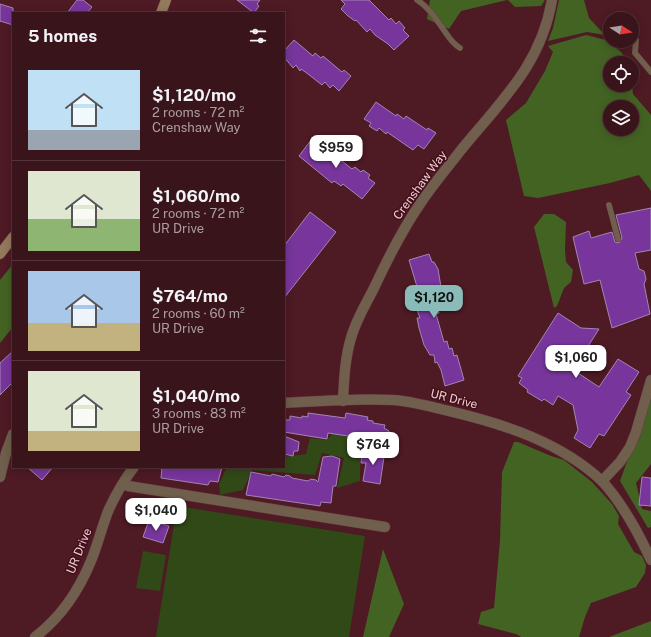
<!DOCTYPE html>
<meta charset="utf-8">
<style>
:root{--surface:#3a141b;--page:#452128;--text:#f1f3f6;--muted:#ab9ea3;--line:#54333a;--accent:#8bbbb9}
body{margin:0;font-family:"Public Sans",sans-serif;background:var(--page);color:var(--text);height:100vh;display:flex;flex-direction:column;font-size:15px;white-space:nowrap}
*{box-sizing:border-box;margin:0}
p{font-size:13px;color:var(--muted)}
.icon{flex:none;width:22px;height:22px;fill:none;stroke:currentColor;stroke-width:2;stroke-linecap:round;stroke-linejoin:round}
.map{position:relative;flex:1;overflow:hidden}
.drawer{position:absolute;left:12px;top:12px;width:273px;height:456px;display:flex;flex-direction:column;background:var(--surface);border-radius:0px;box-shadow:0 2px 10px #0003,0 0 0 1px var(--line)}
.drawer>*{flex:none}
.needle{width:26px;rotate:102deg}
.tools{position:absolute;left:603px;top:12px;display:grid;gap:8px}
.tools a{display:grid;place-items:center;width:36px;height:36px;border-radius:50%;background:var(--surface);box-shadow:0 2px 10px #0003,0 0 0 1px var(--line);font-size:20px}
.price{position:absolute;translate:-50% -34px;padding:0 9px;border-radius:8px;background:#fff;color:#222;font-size:13px;line-height:26px;filter:drop-shadow(0 1px 2px #0008)}
.price::after{content:'';position:absolute;left:50%;top:24px;width:12px;height:9px;margin-left:-6px;background:inherit;clip-path:polygon(0 0,100% 0,50% 100%)}
.price.selected{background:var(--accent);color:#111}
ul{padding:0;list-style:none}
li{display:flex;align-items:center;gap:12px;height:100px;padding:0 16px}
li+li{border-top:1px solid var(--line)}
li span{display:grid;place-items:center;flex:none;width:112px;height:80px;border-radius:0px;color:#555}
li>.icon{margin-inline-start:auto}
span .icon{width:48px;height:48px;fill:#fffc;stroke-width:1}
li b{font-size:17px}
h2{display:flex;justify-content:space-between;align-items:center;height:48px;padding:0 16px;font-size:17px}
.map>svg:first-child{display:block}
.green{fill:#304917}
.forest{fill:#436323;fill-rule:evenodd}
.building{fill:#78369c;stroke:#a385b6}
.lines{fill:none;stroke-linecap:round;stroke-linejoin:round}
.lane-casing{stroke:#683740;stroke-width:6}
.street-casing{stroke:#683740;stroke-width:11}
.secondary-casing{stroke:#683740;stroke-width:11}
.lane{stroke:#6f5f4c;stroke-width:5.5}
.street{stroke:#6f5f4c;stroke-width:10}
.secondary{stroke:#947a5c;stroke-width:10}
.labels{text-anchor:middle;stroke-width:3;stroke-linejoin:round;paint-order:stroke}
.street-label{font-size:12px;fill:#efcdd0;stroke:#420f1a}
</style>
<div class="map">
<svg width="651" height="637" viewBox="0 0 651 637">
<rect width="100%" height="100%" fill="#4e1a24"/>
<g class="green">
<path d="M336 429C364 446 360 452 360 481L337 488 344 458 322 453 315 475 252 470 243 490 220 495 219 484 227 467H284V457L306 454 310 438 327 440Z"/>
<path d="M177 506 365 536 349 637H156Z"/>
<path d="M143 551 166 555 160 591 136 588Z"/>
</g>
<g class="forest">
<path d="M430 0H507L461 11 449 29 427 19Z"/>
<path d="M508 0H545L541 6 515 7Z"/>
<path d="M559 0H584L589 18 605 35 587 32 548 41 553 28Z"/>
<path d="M586 35 606 40 620 51 630 63H610V85H632L633 94 651 115V191L639 175 610 183 538 198 524 196 506 120 526 103 545 71 553 52 548 46ZM610 107H632V129H610Z"/>
<path d="M544 214H554L566 222 565 250 566 262 573 270 571 282 564 288 557 306 554 308 534 227Z"/>
<path d="M13 264V327L0 343V280Z"/>
<path d="M651 395V464L636 483 642 509 651 511V527L648 528 620 481Z"/>
<path d="M514 442H518L551 456 564 460 592 482 612 504 619 516 618 524 634 552 642 556 646 565 645 573 636 587 591 603 585 617 579 637H521L516 634 478 624 481 612 494 608 500 540 502 472Z"/>
<path d="M383 549 404 604 389 637H363Z"/>
<path d="M651 621V637H609Z"/>
</g>
<g class="building">
<path d="M77 0H83L92 7 87 13H67Z"/>
<path d="M237 0H260L257 4 259 6 254 13Z"/>
<path d="M341 0H369L389 20 391 18 396 24 399 21 405 28 403 30 409 36 394 50 388 44 375 35 370 29 367 32 356 20 355 21 348 16 341 9 345 4Z"/>
<path d="M0 4 13 8V25L0 21Z"/>
<path d="M294 40 313 56 315 53 321 58 323 56 342 72 344 70 351 76 339 91 333 85 330 88 325 82 322 85 308 74 301 69 300 71 296 65 293 68 284 57V51Z"/>
<path d="M376 102 396 116 397 114 404 119 406 116 427 130 428 128 436 133 424 149 418 145 413 150 387 132 386 134 379 128 377 131 369 126 371 123 364 119Z"/>
<path d="M311 140 318 146 321 141 329 147 328 150 352 169 355 167 361 172 363 170 370 175 368 178 375 183 362 199 343 184 341 186 334 181 332 183 299 156Z"/>
<path d="M651 208V250L635 253 639 269 644 271 646 279 644 284 650 314 612 328 600 280 584 284 573 237 589 231 591 238 612 232 615 242 619 243 622 238 616 215Z"/>
<path d="M310 212 336 232 284 298V246Z"/>
<path d="M429 254 432 262H434L438 269 441 287 438 288 441 295 438 296 440 305H437L439 313 436 314 444 342 447 341 449 349 452 348 454 356 457 355 464 380 445 386 441 370 437 362 435 363 434 355H430L424 345 419 328 417 318H420L417 310 421 309 419 301 421 300 409 260Z"/>
<path d="M558 313 581 328 599 329 585 351 586 352 575 371 599 387 618 359 639 372 626 392 631 395 604 436 599 434 590 448 574 438 578 430 573 405 558 396 553 405 544 399 542 401 527 392 528 390 519 383 522 378 518 376Z"/>
<path d="M13 351V382L0 395V363Z"/>
<path d="M308 413 345 418 346 413 368 417 367 420 373 421V423L385 425 384 428 389 431 386 448 355 443V437L328 433 327 439 284 432 285 420H290V416L302 418V416L308 417Z"/>
<path d="M284 436 299 442 298 451H294L293 456 284 454Z"/>
<path d="M385 450 380 484 363 481 366 463H361L362 453Z"/>
<path d="M332 456 340 459 336 486H333L331 503 321 502 320 506 246 495 251 472 271 476 272 474 284 477 286 475 290 476 292 478 308 481 311 479 316 480 318 482 323 457Z"/>
<path d="M27 467H53L42 480Z"/>
<path d="M162 467H222L218 482 210 481 208 485 161 478Z"/>
<path d="M642 477 651 478V506L639 505Z"/>
<path d="M149 520 169 526 163 543 143 537Z"/>
</g>
<g class="lines">
<g class="lane-casing">
<g id="lane">
<path d="M417 0C427 6 434 16 441 26 447 34 451 43 460 48"/>
<path d="M636 40 635 53 651 72"/>
<path d="M609 205 618 239"/>
</g>
</g>
<g class="street-casing">
<g id="street">
<path d="M651 380 636 432 630 447 620 462 602 481C623 504 638 532 651 560"/>
<path d="M343 401C344 379 345 358 351 338 356 320 366 304 374 288 388 258 403 228 422 201 434 183 448 167 461 150 501 101 541 65 552 0"/>
<path d="M284 403C320 401 357 398 393 400 412 401 431 407 449 411 504 424 560 442 602 481"/>
<path d="M0 477 6 453 13 434"/>
<path d="M128 486 385 527"/>
<path d="M35 637C60 618 79 590 91 561 98 544 102 526 109 509 116 494 124 480 134 467"/>
</g>
</g>
<g class="secondary-casing">
<g id="secondary">
<path d="M161 13 166 0"/>
<path d="M0 254 13 237"/>
</g>
</g>
<use href="#lane" class="lane"/>
<use href="#street" class="street"/>
<use href="#secondary" class="secondary"/>
</g>
<g class="labels">
<g class="street-label">
<text transform="translate(420 185) rotate(-54)" y="4">Crenshaw Way</text>
<text transform="translate(454 399) rotate(14)" y="4">UR Drive</text>
<text transform="translate(79 551) rotate(-68)" y="4">UR Drive</text>
</g>
</g>
</svg>
<div class="tools">
<a><svg class="needle" viewBox="-14 -14 28 28"><path d="M0-13l5 13h-10z" fill="#e53935"/><path d="M0 13l5-13h-10z" fill="#ab9ea3"/></svg></a>
<a><svg class="icon" aria-label="locate" viewBox="0 0 24 24"><circle cx="12" cy="12" r="6"/><path d="M12 2v4M12 18v4M2 12h4M18 12h4"/></svg></a>
<a><svg class="icon" aria-label="layers" viewBox="0 0 24 24"><path d="M12 4l9 5-9 5-9-5zM3 14l9 5 9-5"/></svg></a>
</div>
<b class="price" style="left:336px;top:169px">$959</b>
<b class="price selected" style="left:434px;top:319px">$1,120</b>
<b class="price" style="left:576px;top:379px">$1,060</b>
<b class="price" style="left:373px;top:466px">$764</b>
<b class="price" style="left:156px;top:532px">$1,040</b>
<section class="drawer">
<h2>5 homes<svg class="icon" aria-label="filters" viewBox="0 0 24 24"><path d="M4 7h16M4 17h16"/><circle cx="9" cy="7" r="2"/><circle cx="15" cy="17" r="2"/></svg></h2>
<ul>
<li><span style="background:linear-gradient(#bfe0f5 75%,#9aa5b1 0)"><svg class="icon" aria-label="home" viewBox="0 0 24 24"><path d="M3 11l9-7 9 7M6 9v11h12V9"/></svg></span><div><b>$1,120/mo</b><p>2 rooms · 72 m²</p><p>Crenshaw Way</p></div></li>
<li><span style="background:linear-gradient(#dfe7d0 60%,#8fb573 0)"><svg class="icon" aria-label="home" viewBox="0 0 24 24"><path d="M3 11l9-7 9 7M6 9v11h12V9"/></svg></span><div><b>$1,060/mo</b><p>2 rooms · 72 m²</p><p>UR Drive</p></div></li>
<li><span style="background:linear-gradient(#a9c7e8 65%,#c2b280 0)"><svg class="icon" aria-label="home" viewBox="0 0 24 24"><path d="M3 11l9-7 9 7M6 9v11h12V9"/></svg></span><div><b>$764/mo</b><p>2 rooms · 60 m²</p><p>UR Drive</p></div></li>
<li><span style="background:linear-gradient(#dfe7d0 75%,#c2b280 0)"><svg class="icon" aria-label="home" viewBox="0 0 24 24"><path d="M3 11l9-7 9 7M6 9v11h12V9"/></svg></span><div><b>$1,040/mo</b><p>3 rooms · 83 m²</p><p>UR Drive</p></div></li>
</ul>
</section>
</div>
